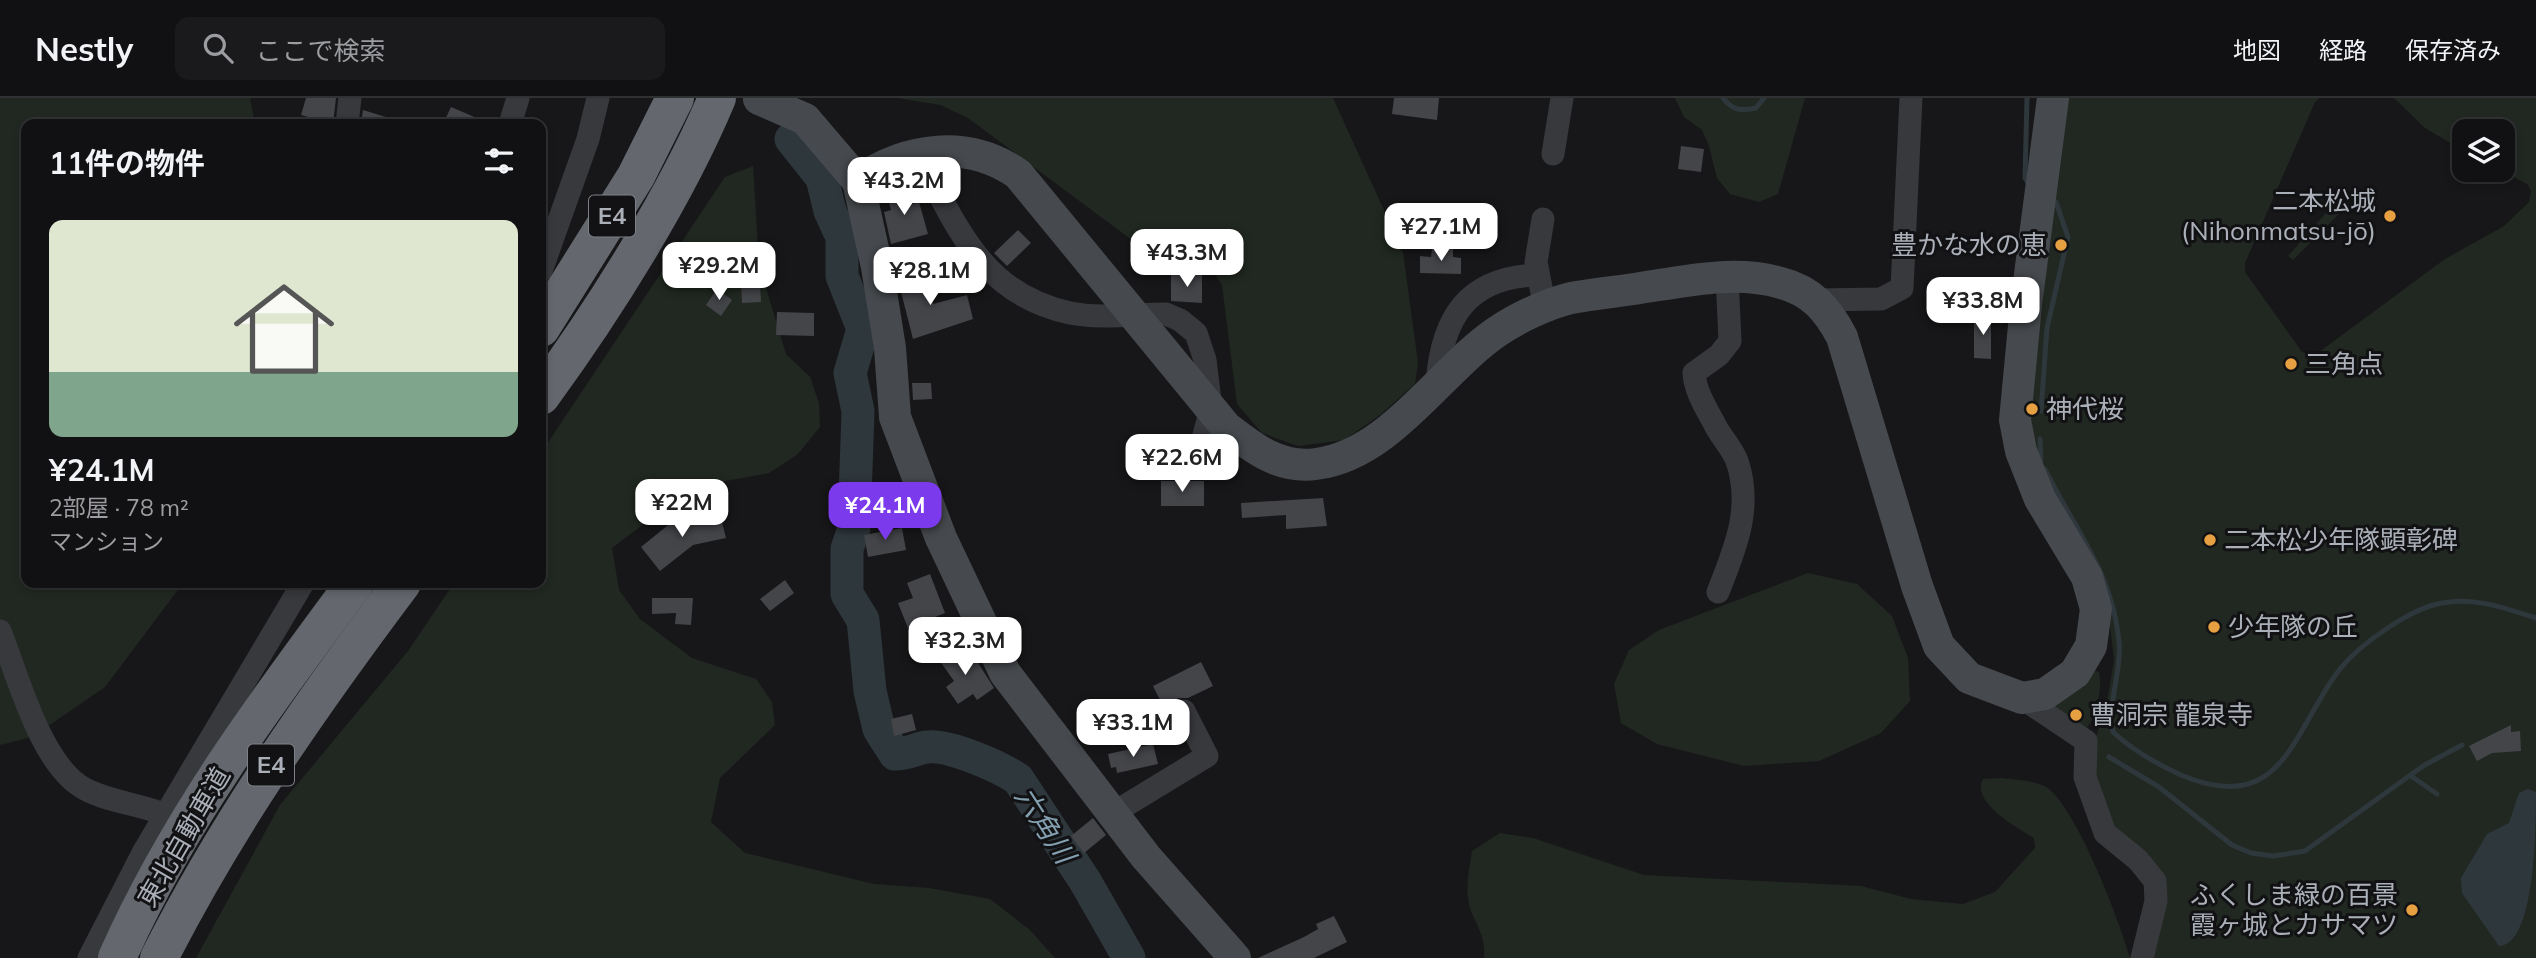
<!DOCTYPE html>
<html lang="ja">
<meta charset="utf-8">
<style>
:root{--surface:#111113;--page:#1a1a1c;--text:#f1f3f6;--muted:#9c9da0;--line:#303133;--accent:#7c3aed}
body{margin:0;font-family:Mulish,"Noto Sans JP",sans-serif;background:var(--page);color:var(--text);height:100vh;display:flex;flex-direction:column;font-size:26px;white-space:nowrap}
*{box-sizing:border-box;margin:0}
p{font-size:23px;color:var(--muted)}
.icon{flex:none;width:38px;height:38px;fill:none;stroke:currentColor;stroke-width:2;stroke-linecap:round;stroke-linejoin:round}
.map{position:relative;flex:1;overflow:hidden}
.drawer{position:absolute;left:21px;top:21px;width:525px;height:469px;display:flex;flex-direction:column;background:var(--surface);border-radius:14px;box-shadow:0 4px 10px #0003,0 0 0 2px var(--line)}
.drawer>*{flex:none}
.buttons{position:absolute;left:2452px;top:21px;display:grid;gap:14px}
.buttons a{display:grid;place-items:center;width:63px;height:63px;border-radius:14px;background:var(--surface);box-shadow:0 4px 10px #0003,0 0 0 2px var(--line);font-size:35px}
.price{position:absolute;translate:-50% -60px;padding:0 16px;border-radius:14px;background:#fff;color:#222;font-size:23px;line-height:46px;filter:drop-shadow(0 2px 4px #0008)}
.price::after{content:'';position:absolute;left:50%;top:42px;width:21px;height:16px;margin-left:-10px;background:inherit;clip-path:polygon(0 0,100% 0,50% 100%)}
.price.selected{background:var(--accent);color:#fff}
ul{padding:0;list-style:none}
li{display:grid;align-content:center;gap:14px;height:371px;padding:0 28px}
li span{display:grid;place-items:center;height:217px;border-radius:14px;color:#555}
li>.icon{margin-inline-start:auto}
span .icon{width:126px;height:126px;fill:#fffc;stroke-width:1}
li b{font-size:30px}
h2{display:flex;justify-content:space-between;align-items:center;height:84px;padding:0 28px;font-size:30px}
header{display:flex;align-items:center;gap:42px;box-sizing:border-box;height:98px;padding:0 35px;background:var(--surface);border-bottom:2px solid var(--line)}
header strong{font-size:33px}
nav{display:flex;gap:38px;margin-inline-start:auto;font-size:24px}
.search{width:490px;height:63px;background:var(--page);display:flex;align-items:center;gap:18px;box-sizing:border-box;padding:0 24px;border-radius:14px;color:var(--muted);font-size:26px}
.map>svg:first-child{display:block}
.green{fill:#212821}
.water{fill:#2e373c}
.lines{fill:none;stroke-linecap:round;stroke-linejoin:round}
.stream{stroke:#2e373c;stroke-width:5}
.river{stroke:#2e373c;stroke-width:33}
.building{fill:#444549}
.street{stroke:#38393d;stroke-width:23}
.secondary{stroke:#46494d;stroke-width:32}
.highway{stroke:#64686e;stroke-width:38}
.poi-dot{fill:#e7a041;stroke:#121214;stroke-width:2.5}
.labels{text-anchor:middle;stroke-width:6;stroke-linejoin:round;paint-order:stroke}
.shield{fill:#121214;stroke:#7c8087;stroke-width:2}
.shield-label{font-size:24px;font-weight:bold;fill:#aaafb8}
.poi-label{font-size:26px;fill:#aaafb8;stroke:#121214;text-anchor:start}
.street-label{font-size:26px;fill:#aaafb8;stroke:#121214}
.water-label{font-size:28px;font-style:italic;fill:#839fb0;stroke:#121214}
</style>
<header>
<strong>Nestly</strong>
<div class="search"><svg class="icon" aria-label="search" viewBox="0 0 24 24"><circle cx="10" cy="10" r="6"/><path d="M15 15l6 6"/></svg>ここで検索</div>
<nav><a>地図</a><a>経路</a><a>保存済み</a></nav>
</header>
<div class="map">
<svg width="2536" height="860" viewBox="0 0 2536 860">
<rect width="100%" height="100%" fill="#171719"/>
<g class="green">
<path d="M0 0H250L255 26H26V485H183L105 589 32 639 0 647Z"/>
<path d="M898 0H1333L1403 154 1418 265 1415 286 1380 317 1344 342 1298 348 1262 335 1237 306 1222 187 1205 162 1144 151 968 20 940 7Z"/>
<path d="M1675 0H1805L1778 96 1759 104 1730 96 1717 80 1709 48 1702 32 1684 19Z"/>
<path d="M2066 0H2320L2315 4 2245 165V174L2302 254 2315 257 2445 161 2504 128 2529 104 2531 93 2527 86 2501 72 2502 33H2464V53L2425 30 2394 0H2536V860H2149L2163 800 2098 703 2093 648 2107 604 2114 562 2107 501 2048 392 2030 328 2033 324H2030V276Z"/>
<path d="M753 68 759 167 786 256 810 279 819 305 820 329 798 356 769 375 693 389 612 450 619 492 640 521 692 560 756 581 772 604 775 627 720 680 711 724 745 755 874 786 929 790 990 801 1030 832 1055 860H196L280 707 408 553 454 485H541V355L725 79Z"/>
<path d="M2332 108 2342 113 2293 162 2288 158Z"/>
<path d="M1808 475 1857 486 1892 518 1908 560 1910 603 1881 635 1819 663 1744 668 1657 646 1621 625 1614 586 1629 552 1659 532Z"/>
<path d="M2093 572 2099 574C2103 589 2096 619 2086 631L2045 605Z"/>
<path d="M2002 680C2015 682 2038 682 2049 691 2078 715 2119 821 2130 860H1484C1486 841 1478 830 1471 813 1464 793 1469 773 1472 753L1500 735 1533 740 1644 777 1861 788 1911 801 1963 806 1995 794 2035 750 2034 740C2018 730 1970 704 1983 681Z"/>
</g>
<path class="water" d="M2528 691 2536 694C2536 726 2536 847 2499 848L2462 795 2461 780 2487 736 2509 725 2519 695Z"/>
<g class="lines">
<g class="stream">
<path d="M1723 0C1733 13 1741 13 1756 10L1764 0"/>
<path d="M2027 0 2025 80 2030 88"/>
<path d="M2041 313 2047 230 2068 139 2056 104 2050 101"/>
<path d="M2040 341 2041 362"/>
<path d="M2045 371C2074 431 2113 474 2119 544 2122 575 2107 603 2113 634 2132 652 2157 666 2181 677 2284 721 2293 631 2340 571 2360 546 2411 510 2442 505 2475 499 2505 510 2536 520"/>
<path d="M2109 659 2159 689 2232 747 2251 755 2273 758 2305 753 2423 668 2462 647"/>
<path d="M2411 678 2437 696"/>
</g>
<path class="river" d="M791 41 822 80 830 113 842 139V178L863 231 850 275 858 313 854 430 847 451V496L863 522 870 593 879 631 895 656C909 656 917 650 927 649 949 646 1000 669 1018 681L1085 783 1129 860"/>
</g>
<g class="building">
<path d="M306 0H336L333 26 301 17Z"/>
<path d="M1394 0H1439L1437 22 1392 16Z"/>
<path d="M451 9 491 26H443Z"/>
<path d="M363 12 399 23 398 26H361Z"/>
<path d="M1681 48 1704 51 1701 74 1678 71Z"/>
<path d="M907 88 912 106 919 104 928 136 891 146 884 114 891 112 886 94Z"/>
<path d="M1018 132 1031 145 1007 168 994 155Z"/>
<path d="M1432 151H1453V159L1461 160V176L1420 175V158L1431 159Z"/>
<path d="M759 165 761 204 742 205 740 166Z"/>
<path d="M923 171 933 206 967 197 973 221 913 241 897 178Z"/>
<path d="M1171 177H1202V205L1171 203Z"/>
<path d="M717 191 732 202 721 218 706 207Z"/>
<path d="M777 214 814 215V238L776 237Z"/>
<path d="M1974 217H1991V261L1974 260Z"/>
<path d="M912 285H931L932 301 913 302Z"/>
<rect x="1161" y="383" width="43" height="25"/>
<path d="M1323 400 1327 428 1286 431V417L1242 420 1241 405Z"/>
<path d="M720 416 726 440 693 447 660 473 641 449 678 419 682 425Z"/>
<path d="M902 430 906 452 868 459 864 437Z"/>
<path d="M930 476 945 515 908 530 898 505 913 500 907 485Z"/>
<path d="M785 482 794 495 770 513 760 501Z"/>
<path d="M652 500H693L691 527 675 526 676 515 652 516Z"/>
<path d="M952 548 966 567 975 560 994 590 977 602 973 596 958 606 946 589 954 583 937 559Z"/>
<path d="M1201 564 1213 588 1188 600H1178L1165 612 1153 588Z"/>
<path d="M912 616 916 632 894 638 891 621Z"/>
<path d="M2511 627V634L2520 633 2521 653 2492 655 2477 663 2469 648Z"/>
<path d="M1153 646 1158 666 1117 675 1116 669 1111 670 1108 656Z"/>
<path d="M1093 720 1106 737 1084 755 1071 738Z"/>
<path d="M1334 818 1347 844 1314 860H1258L1304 839 1318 831 1316 826Z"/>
</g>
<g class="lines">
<g class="street">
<path d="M347 26 350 0"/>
<path d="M510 26 518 0"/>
<path d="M918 56C957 128 981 196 1070 215 1100 221 1136 216 1166 216L1180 222 1196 235 1205 262 1211 311 1197 363"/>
<path d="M1553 56 1562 0"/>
<path d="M1543 121 1536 164 1545 210"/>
<path d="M541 173 588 41 598 0"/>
<path d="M1815 202 1881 201 1902 190 1911 0"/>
<path d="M1437 285C1442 220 1467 179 1538 177"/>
<path d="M1718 494C1735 451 1753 410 1737 363 1732 350 1720 338 1714 325 1706 310 1695 293 1694 275L1719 257 1730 243 1727 178"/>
<path d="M0 533C18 578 41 668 85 691 109 704 140 706 166 717"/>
<path d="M2022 600 2086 643 2085 679 2105 735 2138 762 2155 783 2156 803 2142 860"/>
<path d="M1115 714 1207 658 1184 613"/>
<path d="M89 860 144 753 303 485"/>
</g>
<g class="secondary">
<path d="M759 1 805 21 858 83 877 169 890 250 895 319 941 440 1005 575 1146 759 1235 860"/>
<path d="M858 83C907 49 968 41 1018 76L1226 329C1253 350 1279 371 1316 366 1390 357 1440 272 1498 233 1519 219 1547 206 1571 200 1591 196 1613 194 1634 191 1682 184 1734 171 1781 185 1812 193 1828 212 1842 239L1917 488 1939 548 1969 580 2022 600 2045 596 2075 575 2091 548 2096 511 2087 479 2040 401 2021 353 2015 322 2026 207 2053 0"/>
</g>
<g class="highway">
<path d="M541 230 636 78 675 0"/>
<path d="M541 298C604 212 676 98 717 0"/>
<path d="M117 860C177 724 267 603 355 485"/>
<path d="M159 860C227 726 312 605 402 485"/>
</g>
</g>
<g class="poi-dot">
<circle cx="2390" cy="118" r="7"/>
<circle cx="2061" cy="147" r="7"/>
<circle cx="2291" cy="266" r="7"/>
<circle cx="2032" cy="311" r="7"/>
<circle cx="2210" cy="442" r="7"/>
<circle cx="2214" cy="529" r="7"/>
<circle cx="2076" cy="617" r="7"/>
<circle cx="2412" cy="812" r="7"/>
</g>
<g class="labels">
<g class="shield">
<rect x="589" y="97.5" width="46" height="41" rx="5"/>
<rect x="248" y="646.5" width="46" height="41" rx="5"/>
</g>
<g class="shield-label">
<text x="612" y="126">E4</text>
<text x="271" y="675">E4</text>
</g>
<g class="poi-label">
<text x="2376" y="112" text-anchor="end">二本松城<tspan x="2376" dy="30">(Nihonmatsu-jō)</tspan></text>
<text x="2047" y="156" text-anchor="end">豊かな水の恵</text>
<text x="2305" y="275">三角点</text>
<text x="2046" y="320">神代桜</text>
<text x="2224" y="451">二本松少年隊顕彰碑</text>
<text x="2228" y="538">少年隊の丘</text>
<text x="2090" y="626">曹洞宗 龍泉寺</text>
<text x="2398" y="806" text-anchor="end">ふくしま緑の百景<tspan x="2398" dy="30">霞ヶ城とカサマツ</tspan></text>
</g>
<g class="street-label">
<text transform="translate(184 739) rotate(-60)" y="9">東北自動車道</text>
</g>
<g class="water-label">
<text transform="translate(1045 727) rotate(57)" y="10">六角川</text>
</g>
</g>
</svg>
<div class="buttons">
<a><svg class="icon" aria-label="layers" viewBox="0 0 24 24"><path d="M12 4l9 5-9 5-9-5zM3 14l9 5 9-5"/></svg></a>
</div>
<b class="price" style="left:904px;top:119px">¥43.2M</b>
<b class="price" style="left:1441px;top:165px">¥27.1M</b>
<b class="price" style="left:1187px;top:191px">¥43.3M</b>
<b class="price" style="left:719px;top:204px">¥29.2M</b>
<b class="price" style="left:930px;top:209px">¥28.1M</b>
<b class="price" style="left:1983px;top:239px">¥33.8M</b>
<b class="price" style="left:1182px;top:396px">¥22.6M</b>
<b class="price" style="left:682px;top:441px">¥22M</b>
<b class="price selected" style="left:885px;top:444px">¥24.1M</b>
<b class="price" style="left:965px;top:579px">¥32.3M</b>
<b class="price" style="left:1133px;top:661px">¥33.1M</b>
<section class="drawer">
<h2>11件の物件<svg class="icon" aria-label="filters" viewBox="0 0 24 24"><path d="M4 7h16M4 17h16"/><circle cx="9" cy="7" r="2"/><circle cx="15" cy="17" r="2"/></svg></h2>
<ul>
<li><span style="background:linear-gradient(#dfe7d0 70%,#7fa58c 0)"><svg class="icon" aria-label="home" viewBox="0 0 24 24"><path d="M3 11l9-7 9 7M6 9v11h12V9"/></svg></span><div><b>¥24.1M</b><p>2部屋 · 78 m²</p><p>マンション</p></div></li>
</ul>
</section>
</div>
